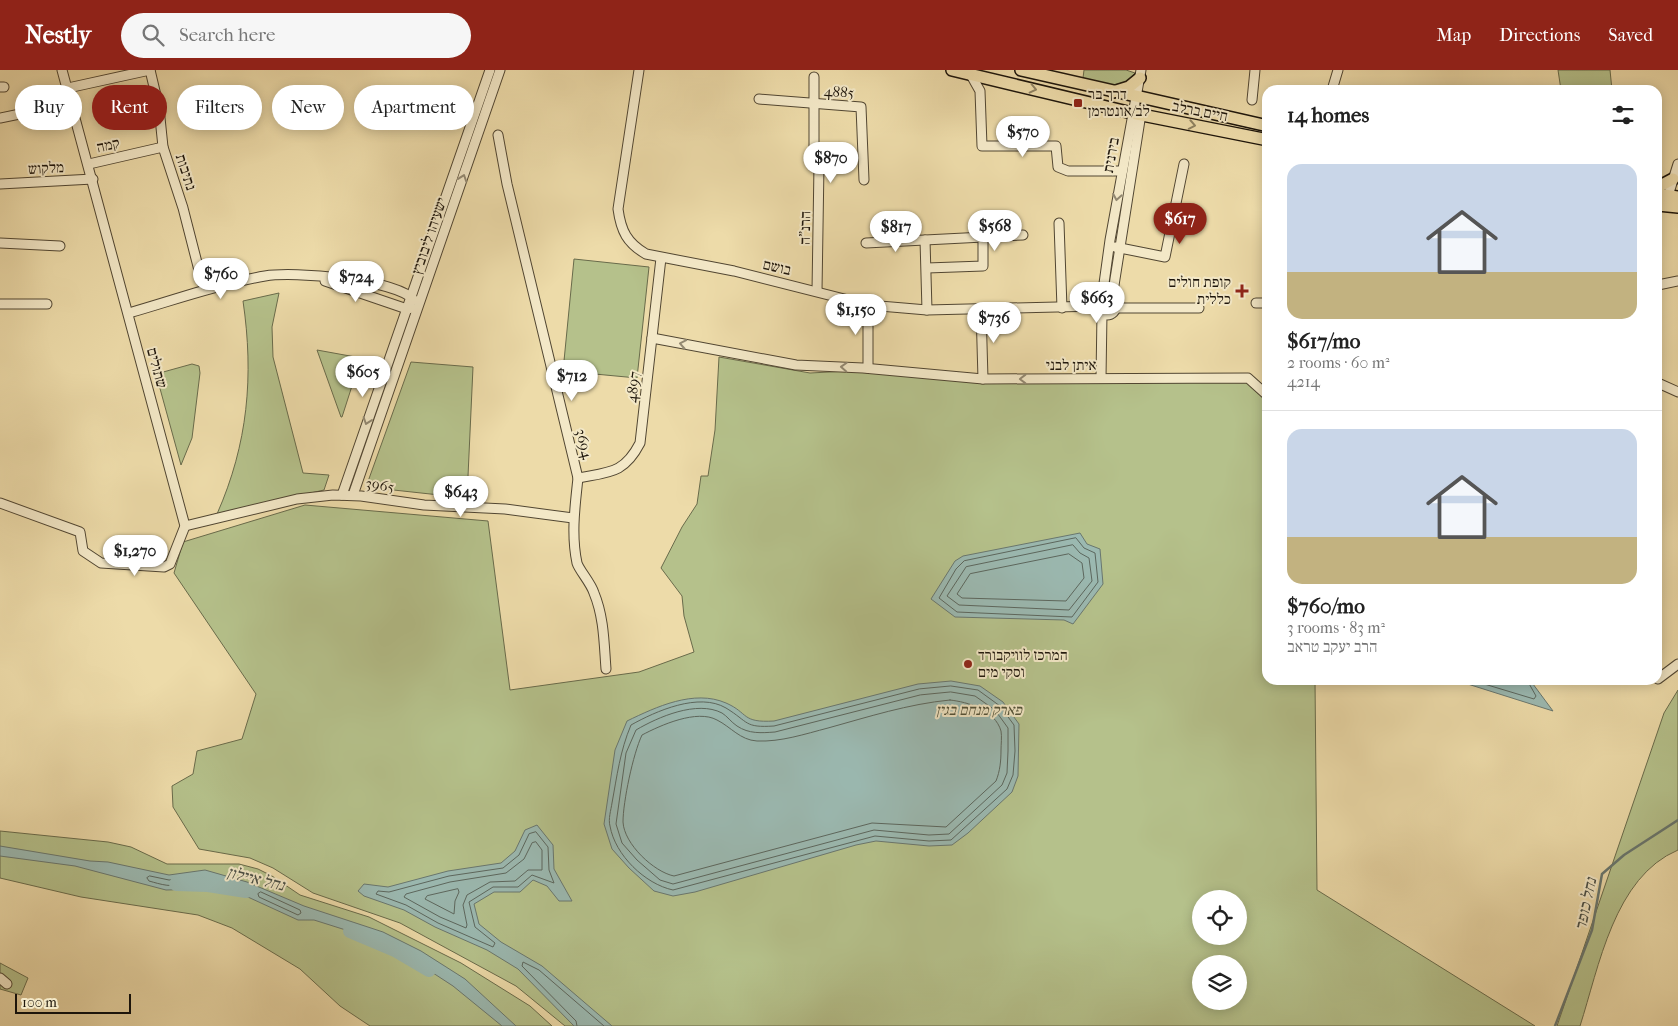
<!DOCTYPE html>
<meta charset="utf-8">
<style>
:root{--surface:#fff;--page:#f6f6f6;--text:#222;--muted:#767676;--line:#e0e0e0;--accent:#8f2418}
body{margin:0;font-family:"IM FELL French Canon","Frank Ruhl Libre",serif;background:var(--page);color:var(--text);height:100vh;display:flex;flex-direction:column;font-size:19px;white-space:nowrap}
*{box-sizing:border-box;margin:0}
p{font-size:16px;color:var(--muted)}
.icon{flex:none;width:28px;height:28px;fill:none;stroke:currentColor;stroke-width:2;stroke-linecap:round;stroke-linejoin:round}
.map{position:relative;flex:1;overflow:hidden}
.panel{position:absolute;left:1262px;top:15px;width:400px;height:600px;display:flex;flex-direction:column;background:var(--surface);border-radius:15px;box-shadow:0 2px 12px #0003}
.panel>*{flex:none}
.top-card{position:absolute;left:15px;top:15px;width:475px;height:45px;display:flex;gap:10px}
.fabs{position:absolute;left:1192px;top:820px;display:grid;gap:10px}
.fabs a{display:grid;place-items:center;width:55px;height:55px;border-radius:50%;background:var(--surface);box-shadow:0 2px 12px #0003;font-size:25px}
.scale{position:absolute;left:15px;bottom:12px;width:116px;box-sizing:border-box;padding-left:5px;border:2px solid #1d150b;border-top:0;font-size:14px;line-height:18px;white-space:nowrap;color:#1d150b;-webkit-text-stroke:4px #f3e8c7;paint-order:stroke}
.price{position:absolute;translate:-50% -42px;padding:0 11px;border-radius:18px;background:#fff;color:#222;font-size:16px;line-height:32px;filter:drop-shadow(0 1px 2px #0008)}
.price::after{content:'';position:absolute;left:50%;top:30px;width:15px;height:11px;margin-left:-8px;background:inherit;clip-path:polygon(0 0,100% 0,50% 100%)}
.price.active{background:var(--accent);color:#fff}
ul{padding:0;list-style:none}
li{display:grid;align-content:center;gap:10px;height:265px;padding:0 25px}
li+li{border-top:1px solid var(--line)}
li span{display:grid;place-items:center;height:155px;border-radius:15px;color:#555}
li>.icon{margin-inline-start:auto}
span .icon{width:90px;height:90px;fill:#fffc;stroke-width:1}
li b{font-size:21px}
h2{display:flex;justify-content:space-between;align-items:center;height:60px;padding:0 25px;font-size:21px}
.pill{padding:0 18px;border-radius:22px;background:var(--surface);box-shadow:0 2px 12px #0003;font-size:18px;line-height:45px}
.pill.active{background:var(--accent);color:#fff}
header{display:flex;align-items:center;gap:30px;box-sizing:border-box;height:70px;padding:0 25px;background:var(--accent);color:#fff}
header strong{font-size:24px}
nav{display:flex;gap:28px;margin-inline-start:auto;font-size:18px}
.search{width:350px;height:45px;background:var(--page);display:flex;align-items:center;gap:12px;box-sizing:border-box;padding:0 18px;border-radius:28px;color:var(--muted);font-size:19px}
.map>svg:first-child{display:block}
.green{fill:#b5c18b;stroke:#696b4b;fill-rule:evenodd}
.water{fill:#9bb9b1;stroke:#69776f}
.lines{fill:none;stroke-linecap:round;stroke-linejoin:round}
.shore{stroke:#5c675e;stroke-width:1}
.stream{stroke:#69776f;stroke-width:2.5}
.river{stroke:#9bb9b1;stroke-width:14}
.minor-casing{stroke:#514632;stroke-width:11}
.major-casing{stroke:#1d150b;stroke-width:14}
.minor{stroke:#f3e8c7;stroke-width:9}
.major{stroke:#eddba9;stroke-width:11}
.oneway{stroke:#8f8262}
.oneway2{stroke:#938972}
.poi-dot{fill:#8f2418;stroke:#f3e8c7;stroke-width:2}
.labels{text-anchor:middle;stroke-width:4;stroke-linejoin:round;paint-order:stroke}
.street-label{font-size:15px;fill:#1d150b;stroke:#f3e8c7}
.poi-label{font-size:15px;fill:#1d150b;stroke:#f3e8c7;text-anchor:start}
.park-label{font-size:15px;font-style:italic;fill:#525138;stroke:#f3e8c7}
.water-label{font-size:16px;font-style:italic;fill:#494e45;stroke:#f3e8c7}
</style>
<header>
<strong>Nestly</strong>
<div class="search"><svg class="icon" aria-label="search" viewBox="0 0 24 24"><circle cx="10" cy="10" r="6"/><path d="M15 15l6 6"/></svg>Search here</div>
<nav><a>Map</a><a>Directions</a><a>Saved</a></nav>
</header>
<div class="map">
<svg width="1678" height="956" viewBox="0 0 1678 956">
<rect width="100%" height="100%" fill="#eddba9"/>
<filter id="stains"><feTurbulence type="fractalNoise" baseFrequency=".004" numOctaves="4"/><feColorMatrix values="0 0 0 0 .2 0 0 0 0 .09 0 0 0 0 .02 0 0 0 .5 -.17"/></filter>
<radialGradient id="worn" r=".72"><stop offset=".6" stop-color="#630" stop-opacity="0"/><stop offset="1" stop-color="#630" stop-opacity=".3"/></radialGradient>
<g class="green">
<path d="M1084 0H1126L1135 3 1129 11 1110 16 1083 8Z"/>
<path d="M1558 0H1610L1612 20H1561Z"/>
<path d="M574 189 649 197 637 308 563 301Z"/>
<path d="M279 223 272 257 273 287 303 403 329 405 324 420 217 444C248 374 254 306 243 231Z"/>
<path d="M317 280 361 288 342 347H341Z"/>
<path d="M719 287 810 303 868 300 982 312 1248 311 1267 331 1268 610H1315L1317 820 1535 956H565L516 916 400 853 313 823 273 798 250 788 199 779 173 737 172 716 193 704 197 681 242 669 256 624 174 503 183 472 305 435 488 451 510 620 639 602 694 582 684 546 682 526 661 498 682 457 697 434 701 406H708L715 360ZM1201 829H1239V866H1201ZM1201 894H1239V931H1201Z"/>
<path d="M411 292 473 297 467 428 366 417Z"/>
<path d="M192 294 199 296 200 303 192 368 181 395 156 304Z"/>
<path d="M1678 620V780C1614 807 1599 897 1580 956H1557L1664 643Z"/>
<path d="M0 761 108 772 131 777 167 794H239L258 799 272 806 300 825 369 847 461 893 530 936 552 956H370L340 936 300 899 232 858 198 845 81 827 0 808Z"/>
<path d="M0 893 28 908 21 925 0 919Z"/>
</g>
<g class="water">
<path d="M1080 463 1087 474 1100 479 1103 514 1073 554 1064 550 955 547 931 529 955 491 963 486Z"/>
<path d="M1455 610H1530L1553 641Z"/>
<path d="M951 611 980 616 1003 632 1019 654 1018 706 1012 722 968 763 952 775 929 776 876 771 856 775 695 822 673 826 654 821 629 798 612 779 604 754 615 680 627 651C656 637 694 619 726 633 749 643 741 653 774 651L918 614Z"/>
<path d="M537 755 553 775 554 799 572 831H559L547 816 533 810 520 822H494L474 834 479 854 501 872 542 896 612 956H574L518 899 487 880 435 857 404 840 364 826 358 821 364 814 388 817 448 801 501 793 515 781 525 760Z"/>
<path d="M0 776 90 791 108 792 169 805 205 800 247 812 304 836 383 862 421 881 465 909 516 956H502L453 916 387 873 314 850H298L213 811C197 810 183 821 166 820L75 796 0 786Z"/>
</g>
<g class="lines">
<g class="shore">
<path d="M1076 468 1084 478 1095 483 1098 512 1072 547 957 542 939 528 956 499 964 491Z"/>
<path d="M1073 475 1080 483 1089 488 1092 511 1069 540 959 535 947 526 966 497Z"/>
<path d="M1069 484 1082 493 1084 508 1066 531 962 528 957 524 970 504Z"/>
<path d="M1471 610 1534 629 1536 626 1527 610"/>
<path d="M951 616 978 620 1000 636 1014 655 1015 681 1013 705 1007 719 951 770 929 771 875 766 673 820C645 814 615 785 610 756 608 749 611 740 612 733 617 706 620 681 631 655 656 641 699 622 726 638 749 652 744 658 774 656L919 619Z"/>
<path d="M951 622 975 626 995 640 1008 658V681L1007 703 1002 715 949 764 929 765 874 760 673 814 660 810 637 790 622 773 616 754 626 683 636 660C658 647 697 630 722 643 727 646 731 652 737 656 749 664 761 663 775 662L920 625Z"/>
<path d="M950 630C968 632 995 640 1001 661 1002 666 1001 675 1001 680 1001 691 1000 701 996 711L946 757 872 753 674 806C654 802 624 774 623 752 623 732 633 684 642 665 661 655 697 639 717 650 731 657 740 670 757 671 781 672 805 664 828 658 868 647 908 634 950 630Z"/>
<path d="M536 762 548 777 549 800 554 813 532 805 518 817H493L469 832 475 857 495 873 493 877 438 853 406 835 376 824 378 821 389 822 449 806 503 798 519 785 529 764Z"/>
<path d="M536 772 542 780V800H528L515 811 490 812 467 825 463 835 467 855 466 858 440 847 404 827 406 824 450 812 506 803 524 789 532 773Z"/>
<path d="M150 806 169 810 182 809 184 812C174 819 160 814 149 811L147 808Z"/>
<path d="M458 819 459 822 455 831 454 844 425 829 427 826Z"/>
<path d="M261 822 300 840 301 843 298 845 259 827 258 824Z"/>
<path d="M577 956 576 951 522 896 523 892 539 900 604 956"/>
</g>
<path class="stream" d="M1555 956 1592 860 1602 804 1624 785 1678 750"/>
<g class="river">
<path d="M176 814 208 815 246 821"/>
<path d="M350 861 395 880 429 900"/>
</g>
<g class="minor-casing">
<g id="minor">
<path d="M150 0 159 38 163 77 183 138 202 212"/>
<path d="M639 0 618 139C621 161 627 173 646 184L734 201 868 235 927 240 1098 236"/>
<path d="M971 5 980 21 982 76H1056L1058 97 1068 101H1122"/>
<path d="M814 7V83L819 95 817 221"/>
<path d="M0 17H4"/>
<path d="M68 18 150 0"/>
<path d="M1332 20 1338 0"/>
<path d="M759 29 861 37 864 110"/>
<path d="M1252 30 1255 0"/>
<path d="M0 48 73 33"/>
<path d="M498 65 507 114 578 408C575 436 571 465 577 493 579 500 591 513 594 523 604 547 604 573 606 599"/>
<path d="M89 94 163 77"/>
<path d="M0 114 93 109"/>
<path d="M1669 131 1668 126 1678 94"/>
<path d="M1059 153 1062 238"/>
<path d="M925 170 927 240"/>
<path d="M0 173 60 176"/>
<path d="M866 173 1023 165"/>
<path d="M1115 177 1165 187 1184 94"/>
<path d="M927 198 983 196V167"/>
<path d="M325 211 407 239 412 238"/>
<path d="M1658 215 1678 211"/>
<circle cx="1107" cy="236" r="9"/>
<path d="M1102 228 1110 170 1141 0"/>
<path d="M1112 228 1140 50 1139 40"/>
<path d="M1256 233H1268"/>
<path d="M0 234H47"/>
<path d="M868 235V298"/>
<path d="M1117 238H1199"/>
<path d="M981 239 983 309"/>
<path d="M129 243C171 231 222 213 265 206 293 201 395 209 414 230"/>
<path d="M652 268 796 295 863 298 983 309 1248 308 1268 326"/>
<path d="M1101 308 1102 243"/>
<path d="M1658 313 1678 322"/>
<path d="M578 408C609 402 624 404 640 373L661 188"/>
<path d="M342 425 490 0"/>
<path d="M353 425 500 0"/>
<path d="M0 433 80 462 83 481 101 493 164 497 170 494 185 456 62 0"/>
<path d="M185 456 297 429 333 425 361 426 424 435 505 439 573 448"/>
<path d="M1658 609 1678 594"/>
<path d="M0 908 7 914"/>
</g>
</g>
<g class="major-casing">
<g id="major">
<path d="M952 0 1132 43 1268 70"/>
<path d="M1021 0 1268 56"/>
<path d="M1113 22 1129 17 1140 8"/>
<path d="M1658 117 1673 109"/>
<path d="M1658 124 1678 127"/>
<path d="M1658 135 1678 137"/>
</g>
</g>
<use href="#minor" class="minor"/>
<use href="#major" class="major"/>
</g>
<defs><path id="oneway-chevron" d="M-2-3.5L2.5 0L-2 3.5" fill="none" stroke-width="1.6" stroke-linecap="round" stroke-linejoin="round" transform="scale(1.25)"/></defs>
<g class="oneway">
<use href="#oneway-chevron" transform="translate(1033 19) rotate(13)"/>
<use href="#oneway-chevron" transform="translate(1192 55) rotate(11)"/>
</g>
<g class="oneway2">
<use href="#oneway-chevron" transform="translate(463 108) rotate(-71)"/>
<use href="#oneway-chevron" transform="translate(1117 127) rotate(100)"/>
<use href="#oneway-chevron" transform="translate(683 274) rotate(-169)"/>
<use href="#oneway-chevron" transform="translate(844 297) rotate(-177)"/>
<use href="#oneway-chevron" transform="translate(1023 309) rotate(180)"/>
<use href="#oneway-chevron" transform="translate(367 351) rotate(109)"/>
</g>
<g class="poi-dot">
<rect x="1073" y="28" width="10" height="10" rx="2.5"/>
<path d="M1239.5 213.5h5v5h5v5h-5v5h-5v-5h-5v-5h5z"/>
<circle cx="968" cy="594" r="5"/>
</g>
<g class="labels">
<g class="street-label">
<text transform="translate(839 22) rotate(4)" y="5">4885</text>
<text transform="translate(1200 41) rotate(11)" y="5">חיים ברלב</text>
<text transform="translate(108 75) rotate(-13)" y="5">קמה</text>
<text transform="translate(1111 85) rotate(-80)" y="5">בירנית</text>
<text transform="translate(46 98) rotate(-3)" y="5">מלקוש</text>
<text transform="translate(186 102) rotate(72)" y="5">נתיבות</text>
<text transform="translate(805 158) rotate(-89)" y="5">הרנ"ה</text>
<text transform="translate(429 166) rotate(-71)" y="5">ישעיהו ליבוביץ</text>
<text transform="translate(777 197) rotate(13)" y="5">בושם</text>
<text x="1071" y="300">איתן לבני</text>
<text transform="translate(157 298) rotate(75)" y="5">שתולים</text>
<text transform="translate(633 317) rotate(-84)" y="5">4897</text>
<text transform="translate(584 374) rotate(76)" y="5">3694</text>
<text transform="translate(380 415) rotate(9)" y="5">3965</text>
</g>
<g class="poi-label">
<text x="1088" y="29">דרך בר<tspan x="1088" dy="17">לב/אונטרמן</tspan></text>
<text x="1231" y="217" text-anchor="end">קופת חולים<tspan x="1231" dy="17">כללית</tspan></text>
<text x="978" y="590">המרכז לוויקבורד<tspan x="978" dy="17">וסקי מים</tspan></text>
</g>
<g class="park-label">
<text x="979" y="645">פארק מנחם בגין</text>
</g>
<g class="water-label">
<text transform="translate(256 808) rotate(14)" y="6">נחל איילון</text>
<text transform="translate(1585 834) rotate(-78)" y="6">נחל כופר</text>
</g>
</g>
<rect width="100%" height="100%" filter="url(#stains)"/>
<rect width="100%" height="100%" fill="url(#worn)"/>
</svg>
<div class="fabs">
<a><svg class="icon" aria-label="locate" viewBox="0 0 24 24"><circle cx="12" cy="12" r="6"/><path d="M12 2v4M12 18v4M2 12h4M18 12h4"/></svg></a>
<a><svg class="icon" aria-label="layers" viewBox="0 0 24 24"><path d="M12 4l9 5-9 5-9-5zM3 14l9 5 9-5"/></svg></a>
</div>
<div class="scale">100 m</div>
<b class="price" style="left:1023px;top:88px">$570</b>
<b class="price" style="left:831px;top:114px">$870</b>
<b class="price active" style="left:1180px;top:175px">$617</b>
<b class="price" style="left:995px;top:182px">$568</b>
<b class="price" style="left:896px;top:183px">$817</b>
<b class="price" style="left:221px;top:230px">$760</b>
<b class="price" style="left:356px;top:233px">$724</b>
<b class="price" style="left:1097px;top:254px">$663</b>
<b class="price" style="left:856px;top:266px">$1,150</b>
<b class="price" style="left:994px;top:274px">$736</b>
<b class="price" style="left:363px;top:328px">$605</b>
<b class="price" style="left:572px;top:332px">$712</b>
<b class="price" style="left:461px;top:448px">$643</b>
<b class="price" style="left:135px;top:507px">$1,270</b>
<div class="top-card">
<a class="pill">Buy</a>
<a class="pill active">Rent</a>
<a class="pill">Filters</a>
<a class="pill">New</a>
<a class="pill">Apartment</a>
</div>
<section class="panel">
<h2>14 homes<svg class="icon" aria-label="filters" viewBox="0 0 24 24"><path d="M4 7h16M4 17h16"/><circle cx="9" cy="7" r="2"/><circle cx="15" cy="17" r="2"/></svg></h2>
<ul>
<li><span style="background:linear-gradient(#c9d6e8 70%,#c2b280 0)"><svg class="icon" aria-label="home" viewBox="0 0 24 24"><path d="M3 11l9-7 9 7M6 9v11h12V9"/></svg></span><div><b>$617/mo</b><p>2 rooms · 60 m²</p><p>4214</p></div></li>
<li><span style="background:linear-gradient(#c9d6e8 70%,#c2b280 0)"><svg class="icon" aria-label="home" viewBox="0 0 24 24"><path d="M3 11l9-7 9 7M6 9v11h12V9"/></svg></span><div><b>$760/mo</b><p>3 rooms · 83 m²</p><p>הרב יעקב טראב</p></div></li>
</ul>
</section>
</div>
